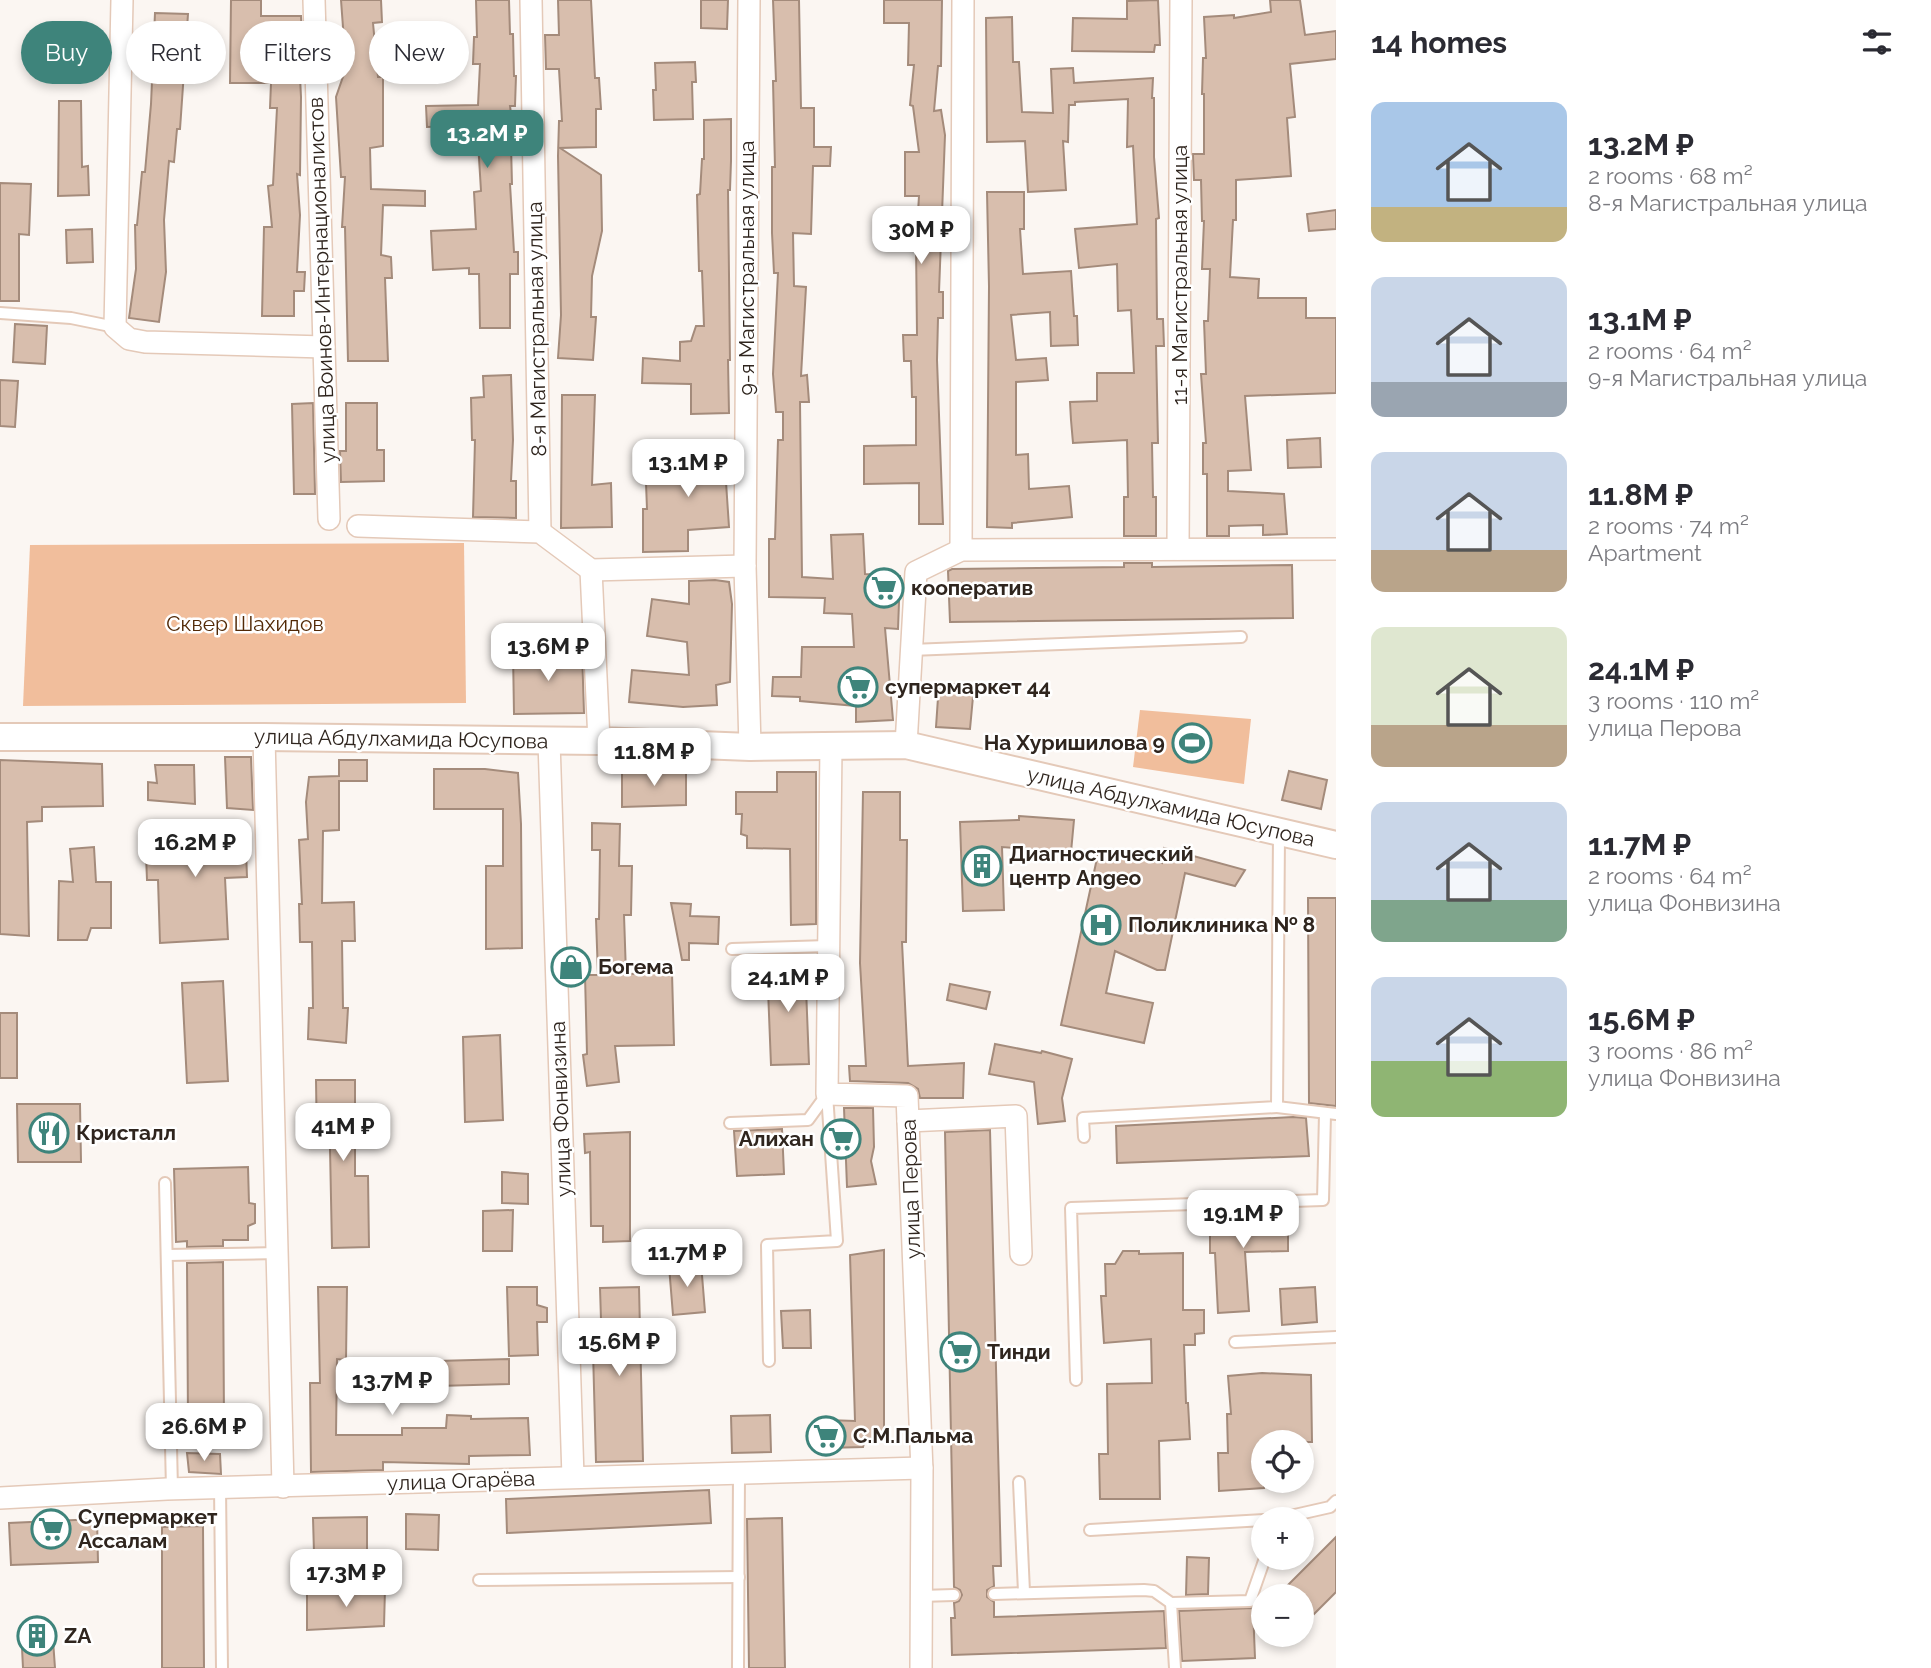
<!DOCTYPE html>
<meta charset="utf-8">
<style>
:root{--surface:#fff;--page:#f2f2f3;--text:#2b2b33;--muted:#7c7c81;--accent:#3e847b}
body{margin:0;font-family:Raleway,sans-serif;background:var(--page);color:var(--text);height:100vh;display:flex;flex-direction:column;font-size:26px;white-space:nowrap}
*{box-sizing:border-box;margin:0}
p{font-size:23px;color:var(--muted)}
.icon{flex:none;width:38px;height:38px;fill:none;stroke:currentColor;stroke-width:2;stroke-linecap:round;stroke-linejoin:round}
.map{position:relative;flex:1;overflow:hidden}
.panel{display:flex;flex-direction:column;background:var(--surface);width:595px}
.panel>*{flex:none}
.top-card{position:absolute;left:21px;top:21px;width:665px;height:63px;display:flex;gap:14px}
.buttons{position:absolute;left:1251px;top:1430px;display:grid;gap:14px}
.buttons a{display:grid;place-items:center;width:63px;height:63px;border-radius:50%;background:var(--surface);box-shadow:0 4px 10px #0003;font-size:35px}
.price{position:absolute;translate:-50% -60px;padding:0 16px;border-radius:14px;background:#fff;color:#222;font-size:23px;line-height:46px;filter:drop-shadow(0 2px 4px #0008)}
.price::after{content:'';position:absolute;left:50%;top:42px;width:21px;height:16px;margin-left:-10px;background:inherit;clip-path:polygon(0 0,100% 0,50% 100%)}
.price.selected{background:var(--accent);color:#fff}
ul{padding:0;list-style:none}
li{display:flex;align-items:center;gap:21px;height:175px;padding:0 35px}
li span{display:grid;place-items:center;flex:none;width:196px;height:140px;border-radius:14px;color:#555}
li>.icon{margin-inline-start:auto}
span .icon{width:84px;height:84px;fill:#fffc;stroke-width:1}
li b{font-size:30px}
h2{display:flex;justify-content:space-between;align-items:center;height:84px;padding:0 35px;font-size:30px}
.chip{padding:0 24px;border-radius:32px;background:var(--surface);box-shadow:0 4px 10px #0003;font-size:24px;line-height:63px}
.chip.selected{background:var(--accent);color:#fff}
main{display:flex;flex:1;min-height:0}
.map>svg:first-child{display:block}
.green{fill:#f1be9c}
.building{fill:#d8bead;stroke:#a48b7b;stroke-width:2}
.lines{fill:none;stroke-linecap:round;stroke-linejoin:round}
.service-casing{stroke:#e4c9b8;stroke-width:14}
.minor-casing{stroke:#e4c9b8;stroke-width:24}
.tertiary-casing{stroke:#e4c9b8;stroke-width:30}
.service{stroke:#fff;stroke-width:10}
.minor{stroke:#fff;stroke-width:21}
.tertiary{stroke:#fff;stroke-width:26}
.labels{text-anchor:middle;stroke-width:5;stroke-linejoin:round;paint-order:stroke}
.street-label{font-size:21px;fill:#2f251e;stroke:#fff}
.poi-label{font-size:21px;font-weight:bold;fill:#2f251e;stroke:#fff;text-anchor:start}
.park-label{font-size:21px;fill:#522906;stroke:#fff}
</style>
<main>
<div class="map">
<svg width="1336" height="1668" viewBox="0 0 1336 1668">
<rect width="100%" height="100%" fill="#fbf6f2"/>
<g class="green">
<path d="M464 543 466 703 23 706 30 545Z"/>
<path d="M1140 710 1251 719 1244 784 1133 767Z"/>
</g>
<g class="building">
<path d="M231 0H261V16H301L302 37H298L301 97 300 175 297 174 300 215 297 272H305L304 291H294V316H262L264 227H272L268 186 273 185 277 108H270L271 83H230Z"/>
<path d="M341 0H381L382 22 373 23 378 77H383V146L370 148 371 189 425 191V206L383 205 381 255 391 257 392 278H385L388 361H348L345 227H342L345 177H341L336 97 346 68Z"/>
<path d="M476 0H509L510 34H513L514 76H516L515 106H510L515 144 511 145 512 184H510L514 252H518V274H510V328H480L479 274H469V268L433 270 431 231 476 229 474 192 481 191 477 125 427 127 426 106 478 105 480 64H473L474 37H477Z"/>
<path d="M558 0H591L595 78H599L601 109H596V147L560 148 601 175 602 231 592 276 591 317H596L593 360 558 358 561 315 558 156 559 121H562L559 69H546L545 35H559Z"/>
<path d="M701 0H728L727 29 701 28Z"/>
<path d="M773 0H799L801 108H814V147H831L830 166H813L811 234 793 233 794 286 806 287 801 376 807 375 809 402H800L802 577 833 579 831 535 863 534 865 574 900 576 898 629 885 628 893 720 856 722V706L800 701V697L772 696 773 677H801L802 647H854L852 614 824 613 825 598 769 597V539H775L778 440H783V412H776L773 374 778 273H774L772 233V167H775L773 81H776Z"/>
<path d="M884 0H942L941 66H938L934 111 941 110 945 135 939 292H943V318H938L937 360 943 524H919V483L864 484V446L916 445V397H912L911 361H904L903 335H917L916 244 919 196H905V152H919L913 106 910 105 914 65H908L909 23H884Z"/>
<path d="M1158 0 1160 45H1155L1154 52 1072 51 1073 18 1127 19V1Z"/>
<path d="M1270 0H1300L1305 35 1336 31V59L1290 64 1295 117 1287 118 1291 176 1236 180V220H1233L1230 277 1259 279 1258 298H1306V318H1336V393L1245 396 1251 470 1228 471V491L1284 494 1287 534 1263 535V525L1229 526V536H1207V474H1203V443H1206L1201 374H1206L1204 321H1208L1210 269H1202L1204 221H1202L1201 180H1194L1193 156V154H1204V94H1202L1203 58H1206L1204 17 1234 15V18L1271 12Z"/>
<path d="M155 13 188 14 180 129H177L174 162 169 161 164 220 166 272 159 322 129 318 136 269 135 225H137L142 172H145L151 104Z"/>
<path d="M1012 17 1013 62H1019L1022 112 1053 113 1051 69 1073 68 1074 83 1153 78 1152 98H1154V157L1159 218 1156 219 1157 319H1163L1164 346H1156L1158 443H1152L1153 497H1156V536H1124V497H1128L1127 440 1073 443 1071 420 1070 402 1097 401V373H1134L1131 310 1118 311 1117 264 1079 268 1075 229 1137 224 1133 146 1127 147 1128 99 1075 102V105H1069L1068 142 1063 141 1066 190 1028 192 1025 141 987 142 986 18Z"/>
<path d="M42 32 82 33 81 70 42 69Z"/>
<path d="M695 62 696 82H692L693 119 654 120 653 90H656L655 63Z"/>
<path d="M59 101H81L82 167 88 166 89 195 58 196Z"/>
<path d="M731 119V161L730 190H728L730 360H728L729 413 691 414V384L642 383 643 358 680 361V342L691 341 696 326H704L702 271H699L697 195 700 194 702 159H704V120Z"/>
<path d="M0 183 31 184 29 235 19 234V301H0Z"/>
<path d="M987 192H1024V229H1020L1023 274 1071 271 1074 316H1077L1078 345 1051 346 1050 312 1011 315 1016 360 1046 358 1048 380 1016 382V455L1028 454 1029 489 1069 486 1072 517 1012 523V528L987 527 989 286Z"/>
<path d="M1336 210V229L1309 231 1307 214Z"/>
<path d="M92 229 93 262 67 263 66 230Z"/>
<path d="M15 324 47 326 45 364 13 362Z"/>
<path d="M511 375 513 440 511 481H516V518L473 517 475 440H472L471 398 484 397 483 376Z"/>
<path d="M0 380 18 381 15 427 0 426Z"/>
<path d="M562 395H595L592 485 611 483 612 527 561 528Z"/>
<path d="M313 403 315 494H294L292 404Z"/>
<path d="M346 403H377V450H384V481L341 482 340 451H346Z"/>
<path d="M1320 438 1321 467 1288 468 1287 440Z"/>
<path d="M728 442 729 482H726L729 527 688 530V551L643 552V509H647L646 483 681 482 679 444Z"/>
<path d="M1124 563H1152V567L1292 565 1293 618 950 622 948 571 952 569 1124 567Z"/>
<path d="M715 580 729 582 732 604 730 682 716 685 717 705 683 707 629 702 632 670 689 675 687 642 647 636 652 599 689 604V581Z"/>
<path d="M582 651 584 713 514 714 513 652Z"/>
<path d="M939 683 974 686 970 729 936 727Z"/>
<path d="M225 757H251L253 810 227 808Z"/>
<path d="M0 760 102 764 103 806 42 807V821L27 822 29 936 0 934Z"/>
<path d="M339 760H367V781H339V830L323 831 322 903 354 902 355 941H342L343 1008H348L346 1043 308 1039 309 1008H313L312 942H300L299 904H302L299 840 308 839 306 802 309 777 339 776Z"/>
<path d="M155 765H194L195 804 148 800V782L157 783Z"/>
<path d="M434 769H485L518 773 521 824 522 948 486 949V866H503V809H434Z"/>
<path d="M686 769V805L622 807V771Z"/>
<path d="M1289 771 1327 780 1321 809 1282 800Z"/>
<path d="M777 772H816V924L791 925 790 849 747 848V836L741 834 742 814H736V792H777Z"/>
<path d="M863 792H900V840H907L906 942H902L908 1066 964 1063 963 1098H920L918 1089 908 1083 850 1081 849 1066H866L860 963Z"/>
<path d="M1019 816 1074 820 1071 852 1002 847 1004 910 963 911 960 822 1019 820Z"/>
<path d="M592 823 620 824 619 866H632L631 915H624L626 974 672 973 674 1045 615 1046 619 1082 587 1086 583 1055 587 1054 585 975H598L596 919H599L600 850H592Z"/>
<path d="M245 824 244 850H246L247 877 225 878 228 939 160 943 158 880H147L145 830Z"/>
<path d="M94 847 96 882H111V928H91L87 940H58L59 881 73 882 70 849Z"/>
<path d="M1164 848 1245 870 1235 886 1185 873 1165 970H1157L1115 951 1106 993 1153 1003 1144 1043 1061 1025 1099 849 1162 863Z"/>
<path d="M1308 898H1336V1106L1309 1103Z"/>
<path d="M671 903 691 904 690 916 719 917 718 944 689 943V960H682Z"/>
<path d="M805 962 809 1064 771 1065 767 964Z"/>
<path d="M223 981 228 1081 187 1083 182 983Z"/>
<path d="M950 984 990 992 986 1009 947 1000Z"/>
<rect x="0" y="1013" width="17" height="65"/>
<path d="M500 1035 503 1120 465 1122 463 1037Z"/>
<path d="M995 1044 1041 1053 1042 1051 1072 1059 1062 1098 1065 1121 1038 1124 1034 1082 989 1074Z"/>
<path d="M316 1080H355V1176H368L369 1247 332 1248 330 1148H317Z"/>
<path d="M17 1104H80L81 1162H18Z"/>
<path d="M844 1108H873L874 1147 871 1161 876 1184 847 1187Z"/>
<path d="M1293 1117 1306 1118 1309 1156 1117 1163 1116 1126Z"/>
<path d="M782 1129 784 1174 737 1176 734 1131Z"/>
<path d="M990 1130 1001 1566H993L994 1586 987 1590V1597L994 1602V1617L1164 1611 1166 1648 952 1655 951 1618H955L954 1603 959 1601 962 1595 960 1590 954 1587 945 1132Z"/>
<path d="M630 1132V1241L603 1242V1226H591L590 1152 585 1153 584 1134Z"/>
<path d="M248 1167 249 1203 255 1204V1223L248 1226V1240H223V1246L187 1247V1241L176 1242 174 1169Z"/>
<path d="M502 1172 528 1174V1204L502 1203Z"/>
<path d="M513 1210 512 1251H483V1211Z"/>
<path d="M1288 1211V1251L1245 1252 1249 1311 1218 1313 1215 1253H1210V1212Z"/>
<path d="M884 1250V1437L865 1439 863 1447 826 1448 828 1420 855 1421 850 1255Z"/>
<path d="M1123 1251H1139V1254L1183 1253V1310H1204V1333L1195 1334V1345H1184L1186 1403H1188L1190 1439 1159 1441 1160 1499H1100L1099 1454H1108L1107 1384 1152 1383 1151 1339 1104 1343 1101 1296H1106L1105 1264H1115Z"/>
<path d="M223 1262 224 1421H188L187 1263Z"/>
<path d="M701 1263 705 1312 673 1315 669 1266Z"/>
<path d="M318 1287H347L346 1360 337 1359 336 1435H402V1428H446L447 1415 471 1416V1419L528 1418 530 1455 469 1456V1464L383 1462V1470L311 1472 310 1383H320Z"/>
<path d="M507 1287H537V1305L547 1308V1322H537L538 1355 509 1356Z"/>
<path d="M639 1287 643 1461 596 1462 593 1351H602L600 1288Z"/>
<path d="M1315 1287 1317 1322 1282 1325 1280 1289Z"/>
<path d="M810 1310 811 1348H783L781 1311Z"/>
<path d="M509 1359V1384L438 1386 437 1361Z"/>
<path d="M1262 1373 1311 1375 1312 1442H1264V1488L1219 1491 1218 1453H1228L1227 1414H1231L1228 1376Z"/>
<path d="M770 1415 771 1452 732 1453 731 1416Z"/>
<path d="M187 1453 220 1454 221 1474 189 1472Z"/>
<path d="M709 1490 711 1523 507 1533 506 1499Z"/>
<path d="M406 1514 439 1515 438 1550 406 1549Z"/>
<path d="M367 1517V1552L314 1553 313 1518Z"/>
<path d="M782 1518 785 1668H749L747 1519Z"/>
<path d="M97 1519 98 1562 11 1565 9 1523Z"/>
<path d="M203 1526 204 1668H162V1527Z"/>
<path d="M1336 1537V1592L1302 1626V1596H1277Z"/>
<path d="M1187 1557 1209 1558 1208 1594 1186 1595Z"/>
<path d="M385 1589 384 1626 307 1630V1592Z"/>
<path d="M1253 1608 1255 1658 1182 1661 1179 1611Z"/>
<path d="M52 1626 55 1668H23L21 1628Z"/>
</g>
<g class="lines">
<g class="service-casing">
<g id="service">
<path d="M0 313 71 318 115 327"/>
<path d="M911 650 1241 637"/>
<path d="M732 949 828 946"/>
<path d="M1277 1107 1336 1114"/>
<path d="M730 1123 808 1120 827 1094"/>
<path d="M1084 1137 1083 1118 1277 1107 1279 834"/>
<path d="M165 1183 172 1489"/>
<path d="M167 1255 279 1253"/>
<path d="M1235 1342 1336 1337"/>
<path d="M769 1361 767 1245 837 1241 827 1094"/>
<path d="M1076 1380 1071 1208 1323 1200 1325 1114"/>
<path d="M1019 1482 1024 1592"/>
<path d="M220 1487 222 1668"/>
<path d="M1277 1519 1330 1507 1336 1501"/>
<path d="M1090 1530 1264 1520"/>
<path d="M479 1580 739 1577"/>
<path d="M994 1594 1144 1590 1154 1591 1171 1603"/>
<path d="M920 1596 954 1595"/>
<path d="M738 1668 739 1473"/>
<path d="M1175 1668 1171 1603 1250 1601 1265 1558"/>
</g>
</g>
<g class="minor-casing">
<g id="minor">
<path d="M122 0 115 327 129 339 145 342 324 347"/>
<path d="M314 0 329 519"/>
<path d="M531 0 540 532"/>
<path d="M749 0 745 566 750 747"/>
<path d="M358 526 540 532 591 570 745 566"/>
<path d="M1178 549 1181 0"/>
<path d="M961 550 963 0"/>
<path d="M591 570 599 741"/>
<path d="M264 737 283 1487"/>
<path d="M549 741 573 1477"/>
<path d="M906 745 916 572 961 550 1336 549"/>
<path d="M831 746 827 1094 907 1096 922 1471 921 1668"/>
<path d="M908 1121 1016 1116 1021 1254"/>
<path d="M0 1498 167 1489 922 1468"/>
</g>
</g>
<g class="tertiary-casing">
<path id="tertiary" d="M0 737H264L599 741 750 747 906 745 1336 845"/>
</g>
<use href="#service" class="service"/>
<use href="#minor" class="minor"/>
<use href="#tertiary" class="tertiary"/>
</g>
<defs>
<g id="supermarket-ring" transform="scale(2.0125)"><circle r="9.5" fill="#fff" stroke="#3e847b" stroke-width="1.5"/><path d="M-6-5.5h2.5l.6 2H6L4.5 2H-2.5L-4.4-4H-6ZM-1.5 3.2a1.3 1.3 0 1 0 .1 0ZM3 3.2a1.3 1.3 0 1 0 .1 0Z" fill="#3e847b"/></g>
<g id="stadium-ring" transform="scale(2.0125)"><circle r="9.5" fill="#fff" stroke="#3e847b" stroke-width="1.5"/><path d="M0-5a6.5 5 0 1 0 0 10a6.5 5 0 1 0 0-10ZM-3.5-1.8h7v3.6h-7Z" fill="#3e847b"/></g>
<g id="building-ring" transform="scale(2.0125)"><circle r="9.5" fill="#fff" stroke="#3e847b" stroke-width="1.5"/><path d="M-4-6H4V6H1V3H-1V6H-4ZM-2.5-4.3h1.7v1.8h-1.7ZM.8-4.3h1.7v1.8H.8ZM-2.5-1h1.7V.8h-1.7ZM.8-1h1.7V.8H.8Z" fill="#3e847b"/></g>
<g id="hospital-ring" transform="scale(2.0125)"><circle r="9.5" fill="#fff" stroke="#3e847b" stroke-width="1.5"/><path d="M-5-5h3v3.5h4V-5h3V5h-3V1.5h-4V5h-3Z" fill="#3e847b"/></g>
<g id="shop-ring" transform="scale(2.0125)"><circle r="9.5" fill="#fff" stroke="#3e847b" stroke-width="1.5"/><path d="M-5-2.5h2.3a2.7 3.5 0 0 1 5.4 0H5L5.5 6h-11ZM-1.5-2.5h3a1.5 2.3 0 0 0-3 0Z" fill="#3e847b"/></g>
<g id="restaurant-ring" transform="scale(2.0125)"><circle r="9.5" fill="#fff" stroke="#3e847b" stroke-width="1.5"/><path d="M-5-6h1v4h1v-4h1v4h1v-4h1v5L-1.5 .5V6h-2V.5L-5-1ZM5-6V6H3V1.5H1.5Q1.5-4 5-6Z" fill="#3e847b"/></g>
</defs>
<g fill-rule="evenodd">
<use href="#supermarket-ring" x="884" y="588"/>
<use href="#supermarket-ring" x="858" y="687"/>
<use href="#stadium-ring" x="1192" y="743"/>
<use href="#building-ring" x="982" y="866"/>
<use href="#hospital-ring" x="1101" y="925"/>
<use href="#shop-ring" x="571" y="967"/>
<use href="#restaurant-ring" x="49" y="1133"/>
<use href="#supermarket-ring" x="841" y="1139"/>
<use href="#supermarket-ring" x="960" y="1352"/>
<use href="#supermarket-ring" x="826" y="1436"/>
<use href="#supermarket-ring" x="51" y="1529"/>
<use href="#building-ring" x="37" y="1636"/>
</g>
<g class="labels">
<g class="street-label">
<text transform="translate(747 268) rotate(-90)" y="7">9-я Магистральная улица</text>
<text transform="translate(1180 275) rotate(-90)" y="7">11-я Магистральная улица</text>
<text transform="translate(322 280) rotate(-92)" y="7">улица Воинов-Интернационалистов</text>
<text transform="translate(537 329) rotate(-91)" y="7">8-я Магистральная улица</text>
<text transform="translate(401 739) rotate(1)" y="7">улица Абдулхамида Юсупова</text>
<text transform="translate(1171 807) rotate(13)" y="7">улица Абдулхамида Юсупова</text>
<text transform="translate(561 1109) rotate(-92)" y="7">улица Фонвизина</text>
<text transform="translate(911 1189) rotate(-92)" y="7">улица Перова</text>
<text transform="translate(461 1481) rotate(-2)" y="7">улица Огарёва</text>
</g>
<g class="poi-label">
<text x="911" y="595">кооператив</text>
<text x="885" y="694">супермаркет 44</text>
<text x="1165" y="750" text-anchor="end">На Хуришилова 9</text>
<text x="1009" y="861">Диагностический<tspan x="1009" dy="24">центр Angeo</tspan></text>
<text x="1128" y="932">Поликлиника № 8</text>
<text x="598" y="974">Богема</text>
<text x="76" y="1140">Кристалл</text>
<text x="814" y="1146" text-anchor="end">Алихан</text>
<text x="987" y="1359">Тинди</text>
<text x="853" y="1443">С.М.Пальма</text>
<text x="78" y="1524">Супермаркет<tspan x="78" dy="24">Ассалам</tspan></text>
<text x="64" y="1643">ZA</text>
</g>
<g class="park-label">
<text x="245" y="631">Сквер Шахидов</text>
</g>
</g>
</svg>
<div class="buttons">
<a><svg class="icon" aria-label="locate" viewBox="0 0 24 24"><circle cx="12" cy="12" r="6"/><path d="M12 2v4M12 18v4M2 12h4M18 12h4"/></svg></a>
<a>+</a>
<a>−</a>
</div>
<b class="price selected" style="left:487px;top:170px">13.2M ₽</b>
<b class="price" style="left:921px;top:266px">30M ₽</b>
<b class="price" style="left:688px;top:499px">13.1M ₽</b>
<b class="price" style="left:548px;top:683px">13.6M ₽</b>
<b class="price" style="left:654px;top:788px">11.8M ₽</b>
<b class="price" style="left:195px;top:879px">16.2M ₽</b>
<b class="price" style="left:788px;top:1014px">24.1M ₽</b>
<b class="price" style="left:343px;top:1163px">41M ₽</b>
<b class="price" style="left:1243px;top:1250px">19.1M ₽</b>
<b class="price" style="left:687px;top:1289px">11.7M ₽</b>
<b class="price" style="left:619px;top:1378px">15.6M ₽</b>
<b class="price" style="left:392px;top:1417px">13.7M ₽</b>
<b class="price" style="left:204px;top:1463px">26.6M ₽</b>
<b class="price" style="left:346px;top:1609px">17.3M ₽</b>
<div class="top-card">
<a class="chip selected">Buy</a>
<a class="chip">Rent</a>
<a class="chip">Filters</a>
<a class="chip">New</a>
</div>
</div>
<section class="panel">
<h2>14 homes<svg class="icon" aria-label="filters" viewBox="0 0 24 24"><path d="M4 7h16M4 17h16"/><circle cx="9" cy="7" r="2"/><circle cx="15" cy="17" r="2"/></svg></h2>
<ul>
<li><span style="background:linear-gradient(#a9c7e8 75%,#c2b280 0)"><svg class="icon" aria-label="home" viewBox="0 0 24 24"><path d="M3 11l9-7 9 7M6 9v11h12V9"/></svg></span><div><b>13.2M ₽</b><p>2 rooms · 68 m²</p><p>8-я Магистральная улица</p></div></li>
<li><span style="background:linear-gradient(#c9d6e8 75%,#9aa5b1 0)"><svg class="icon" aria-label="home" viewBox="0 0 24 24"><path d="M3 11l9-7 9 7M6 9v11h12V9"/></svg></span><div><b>13.1M ₽</b><p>2 rooms · 64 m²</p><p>9-я Магистральная улица</p></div></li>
<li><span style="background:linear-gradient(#c9d6e8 70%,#b9a48a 0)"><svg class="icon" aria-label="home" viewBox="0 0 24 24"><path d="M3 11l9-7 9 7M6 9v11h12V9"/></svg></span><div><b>11.8M ₽</b><p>2 rooms · 74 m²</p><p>Apartment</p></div></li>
<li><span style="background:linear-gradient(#dfe7d0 70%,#b9a48a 0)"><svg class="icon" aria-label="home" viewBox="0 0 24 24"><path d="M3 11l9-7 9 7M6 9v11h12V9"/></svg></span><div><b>24.1M ₽</b><p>3 rooms · 110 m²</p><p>улица Перова</p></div></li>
<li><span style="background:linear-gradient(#c9d6e8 70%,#7fa58c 0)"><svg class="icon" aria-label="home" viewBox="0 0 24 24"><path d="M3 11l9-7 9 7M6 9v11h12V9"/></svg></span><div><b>11.7M ₽</b><p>2 rooms · 64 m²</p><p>улица Фонвизина</p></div></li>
<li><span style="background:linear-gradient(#c9d6e8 60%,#8fb573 0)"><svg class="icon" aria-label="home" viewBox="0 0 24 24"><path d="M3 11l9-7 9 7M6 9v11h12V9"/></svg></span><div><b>15.6M ₽</b><p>3 rooms · 86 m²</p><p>улица Фонвизина</p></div></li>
</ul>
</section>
</main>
